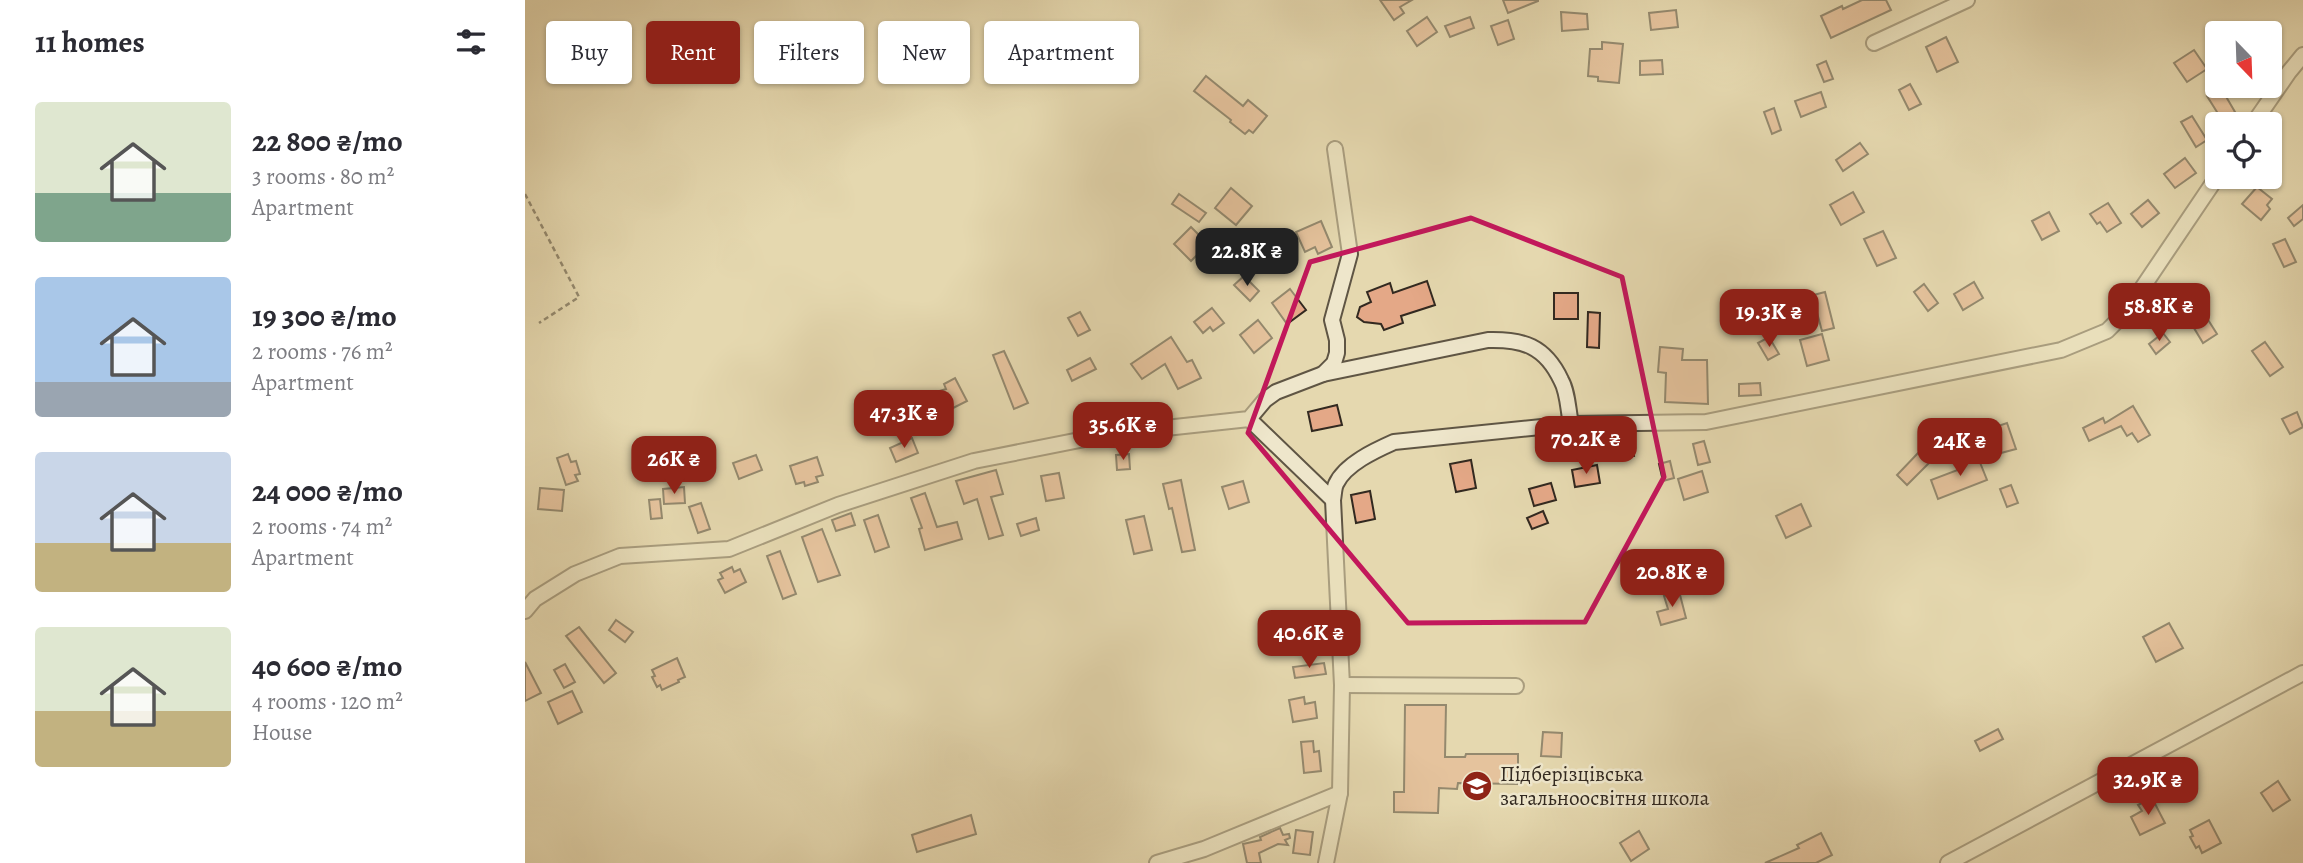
<!DOCTYPE html>
<meta charset="utf-8">
<style>
:root{--surface:#fff;--page:#f7f7f7;--text:#2b2b33;--muted:#7c7c81;--accent:#8f2418}
body{margin:0;font-family:Alegreya,serif;background:var(--page);color:var(--text);height:100vh;display:flex;flex-direction:column;font-size:26px;white-space:nowrap}
*{box-sizing:border-box;margin:0}
p{font-size:23px;color:var(--muted)}
.icon{flex:none;width:38px;height:38px;fill:none;stroke:currentColor;stroke-width:2;stroke-linecap:round;stroke-linejoin:round}
.map{position:relative;flex:1;overflow:hidden}
.details{display:flex;flex-direction:column;background:var(--surface);width:525px}
.details>*{flex:none}
.guide{position:absolute;left:21px;top:21px;width:665px;height:63px;display:flex;gap:14px}
.needle{width:46px;rotate:157deg}
.controls{position:absolute;left:1680px;top:21px;display:grid;gap:14px}
.controls a{display:grid;place-items:center;width:77px;height:77px;border-radius:7px;background:var(--surface);box-shadow:0 2px 5px #0004;font-size:35px}
.price{position:absolute;translate:-50% -60px;padding:0 16px;border-radius:14px;background:var(--accent);color:#fff;font-size:23px;line-height:46px;filter:drop-shadow(0 2px 4px #0008)}
.price::after{content:'';position:absolute;left:50%;top:42px;width:21px;height:16px;margin-left:-10px;background:inherit;clip-path:polygon(0 0,100% 0,50% 100%)}
.price.on{background:#222;color:#fff}
ul{padding:0;list-style:none}
li{display:flex;align-items:center;gap:21px;height:175px;padding:0 35px}
li span{display:grid;place-items:center;flex:none;width:196px;height:140px;border-radius:7px;color:#555}
li>.icon{margin-inline-start:auto}
span .icon{width:84px;height:84px;fill:#fffc;stroke-width:1}
li b{font-size:30px}
h2{display:flex;justify-content:space-between;align-items:center;height:84px;padding:0 35px;font-size:30px}
.chip{padding:0 24px;border-radius:7px;background:var(--surface);box-shadow:0 2px 5px #0004;font-size:24px;line-height:63px}
.chip.on{background:var(--accent);color:#fff}
main{display:flex;flex:1;min-height:0}
.map>svg:first-child{display:block}
.building{fill:#e4a887;stroke:#322920;stroke-width:2}
.lines{fill:none;stroke-linecap:round;stroke-linejoin:round}
.minor-casing{stroke:#5f5544;stroke-width:18}
.path{stroke:#322920;stroke-width:2.5;stroke-dasharray:5 3.5;stroke-linecap:butt}
.minor{stroke:#eee6cb;stroke-width:14}
.marked{fill:none;stroke:#c2185b;stroke-width:5;stroke-linejoin:round}
.labels{text-anchor:middle;stroke-width:5;stroke-linejoin:round;paint-order:stroke}
.poi-label{font-size:21px;fill:#322920;stroke:#eee6cb;text-anchor:start}
</style>
<main>
<section class="details">
<h2>11 homes<svg class="icon" aria-label="filters" viewBox="0 0 24 24"><path d="M4 7h16M4 17h16"/><circle cx="9" cy="7" r="2"/><circle cx="15" cy="17" r="2"/></svg></h2>
<ul>
<li><span style="background:linear-gradient(#dfe7d0 65%,#7fa58c 0)"><svg class="icon" aria-label="home" viewBox="0 0 24 24"><path d="M3 11l9-7 9 7M6 9v11h12V9"/></svg></span><div><b>22 800 ₴/mo</b><p>3 rooms · 80 m²</p><p>Apartment</p></div></li>
<li><span style="background:linear-gradient(#a9c7e8 75%,#9aa5b1 0)"><svg class="icon" aria-label="home" viewBox="0 0 24 24"><path d="M3 11l9-7 9 7M6 9v11h12V9"/></svg></span><div><b>19 300 ₴/mo</b><p>2 rooms · 76 m²</p><p>Apartment</p></div></li>
<li><span style="background:linear-gradient(#c9d6e8 65%,#c2b280 0)"><svg class="icon" aria-label="home" viewBox="0 0 24 24"><path d="M3 11l9-7 9 7M6 9v11h12V9"/></svg></span><div><b>24 000 ₴/mo</b><p>2 rooms · 74 m²</p><p>Apartment</p></div></li>
<li><span style="background:linear-gradient(#dfe7d0 60%,#c2b280 0)"><svg class="icon" aria-label="home" viewBox="0 0 24 24"><path d="M3 11l9-7 9 7M6 9v11h12V9"/></svg></span><div><b>40 600 ₴/mo</b><p>4 rooms · 120 m²</p><p>House</p></div></li>
</ul>
</section>
<div class="map">
<svg width="1778" height="863" viewBox="0 0 1778 863">
<rect width="100%" height="100%" fill="#e5d8af"/>
<filter id="stains"><feTurbulence type="fractalNoise" baseFrequency=".00286" numOctaves="4"/><feColorMatrix values="0 0 0 0 .2 0 0 0 0 .09 0 0 0 0 .02 0 0 0 .5 -.17"/></filter>
<radialGradient id="worn" r=".72"><stop offset=".6" stop-color="#630" stop-opacity="0"/><stop offset="1" stop-color="#630" stop-opacity=".3"/></radialGradient>
<g class="building">
<path d="M855 0H887L875 7 879 13 869 20Z"/>
<path d="M978 0H1013V1L983 13Z"/>
<path d="M1337 0H1361L1366 10 1306 38 1296 16 1317 6 1318 9Z"/>
<path d="M1151 10 1153 27 1126 30 1124 13Z"/>
<path d="M1036 12 1062 14 1063 29 1037 31Z"/>
<path d="M902 17 912 32 892 46 882 31Z"/>
<path d="M945 17 949 28 925 37 920 26Z"/>
<path d="M983 20 989 39 973 45 966 26Z"/>
<path d="M1421 37 1433 62 1412 72 1401 47Z"/>
<path d="M1077 42 1098 44 1094 83 1073 81V77L1063 76 1065 49H1077Z"/>
<path d="M1669 50 1682 69 1662 82 1649 63Z"/>
<path d="M1137 60 1138 74 1115 75V61Z"/>
<path d="M1301 61 1308 79 1299 82 1292 65Z"/>
<path d="M681 76 718 106 723 100 742 116 728 133 724 130 720 134 705 122 706 120 669 91Z"/>
<path d="M1385 84 1396 104 1384 110 1374 90Z"/>
<path d="M1696 88 1710 112 1697 120 1682 96Z"/>
<path d="M1296 92 1301 107 1276 117 1270 101Z"/>
<path d="M1249 108 1256 130 1247 134 1239 112Z"/>
<path d="M1667 116 1682 140 1671 147 1656 122Z"/>
<path d="M1335 143 1343 154 1318 171 1311 160Z"/>
<path d="M1660 158 1671 173 1650 188 1639 174Z"/>
<path d="M1732 187 1747 199 1742 205 1745 209 1736 220 1717 204Z"/>
<path d="M706 188 727 206 711 225 690 208Z"/>
<path d="M1328 192 1339 212 1316 225 1305 205Z"/>
<path d="M654 194 681 213 674 222 647 204Z"/>
<path d="M1623 200 1634 213 1617 227 1606 214Z"/>
<path d="M1583 203 1596 223 1582 232 1575 222 1572 224 1565 214Z"/>
<path d="M1778 205V219L1769 226 1763 218Z"/>
<path d="M1524 212 1534 231 1517 240 1507 221Z"/>
<path d="M796 221 807 247 793 254 790 247 780 252 771 232Z"/>
<path d="M666 227 683 244 666 261 649 244Z"/>
<path d="M1358 231 1371 258 1352 266 1339 239Z"/>
<path d="M1760 239 1771 262 1759 267 1748 244Z"/>
<path d="M719 276 734 291 725 301 709 285Z"/>
<path d="M902 281 910 305 876 316 878 323 859 330 856 324 839 322 832 317 835 307 846 302 842 292 865 283 868 293Z"/>
<path d="M1449 282 1458 298 1438 310 1429 294Z"/>
<path d="M1399 284 1413 303 1403 311 1389 292Z"/>
<path d="M765 289 781 310 762 324 747 303Z"/>
<path d="M1300 292 1309 328 1297 331 1291 309 1261 316 1258 303Z"/>
<rect x="1029" y="293" width="24" height="26"/>
<path d="M687 308 699 323 688 331 685 327 678 333 669 322Z"/>
<path d="M555 312 565 330 553 336 543 318Z"/>
<path d="M1063 312 1075 313 1074 348 1062 347Z"/>
<path d="M1680 315 1692 334 1678 343 1666 323Z"/>
<path d="M733 320 747 338 729 353 715 335Z"/>
<path d="M1638 333 1645 342 1631 354 1624 344Z"/>
<path d="M1297 334 1304 360 1282 366 1275 340Z"/>
<path d="M646 337 662 362 667 360 676 378 653 389 640 364 617 379 606 364Z"/>
<path d="M1244 337 1254 354 1243 360 1233 343Z"/>
<path d="M1740 342 1758 367 1745 376 1727 351Z"/>
<path d="M1135 347 1158 349 1157 360H1182L1183 404 1140 402 1141 373 1133 372Z"/>
<path d="M479 351 503 403 489 409 468 355Z"/>
<path d="M565 358 571 369 547 381 542 370Z"/>
<path d="M430 378 442 401 422 411 424 416 400 424 392 398 421 389 419 384Z"/>
<path d="M1235 383 1236 395 1214 396V384Z"/>
<path d="M812 405 817 425 787 431 783 412Z"/>
<path d="M1608 406 1625 435 1613 442 1607 433 1602 436 1596 426 1564 441 1558 428 1578 418 1580 423Z"/>
<path d="M1772 412 1778 427 1765 434 1757 419Z"/>
<path d="M1482 423 1491 449 1476 453 1467 428Z"/>
<path d="M387 438 393 453 371 462 365 448Z"/>
<path d="M1107 441 1109 456 1080 460 1078 445Z"/>
<path d="M1179 441 1185 462 1173 465 1168 444Z"/>
<path d="M1395 451 1406 461 1382 485 1372 475Z"/>
<path d="M43 454 46 462 51 461 55 474 50 475 53 481 41 485 32 458Z"/>
<path d="M604 454 605 469 592 470 591 455Z"/>
<path d="M231 455 237 470 214 479 208 463Z"/>
<path d="M1452 455 1462 480 1413 499 1406 480 1438 468 1435 462Z"/>
<path d="M292 457 298 475 291 477 293 482 280 486 279 482 271 484 265 466Z"/>
<path d="M946 460 951 488 931 492 925 464Z"/>
<path d="M1145 461 1149 478 1138 481 1134 464Z"/>
<path d="M1072 465 1075 483 1050 487 1047 470Z"/>
<path d="M471 470 478 494 466 497 478 535 464 539 452 499 439 504 431 481Z"/>
<path d="M1177 471 1183 492 1159 500 1153 479Z"/>
<path d="M534 473 539 498 521 501 516 476Z"/>
<path d="M656 480 670 550 657 552 647 508 644 509 638 484Z"/>
<path d="M718 481 724 502 704 509 697 487Z"/>
<path d="M1026 483 1031 500 1009 506 1004 489Z"/>
<path d="M1486 485 1493 503 1482 507 1475 489Z"/>
<path d="M159 487 160 503 139 504 138 489Z"/>
<path d="M15 488 39 490 37 511 13 509Z"/>
<path d="M845 491 850 519 831 523 826 495Z"/>
<path d="M400 493 412 527 432 522 437 539 400 550 394 529 397 528 386 498Z"/>
<path d="M135 499 137 518 126 519 124 500Z"/>
<path d="M176 503 185 529 173 533 164 507Z"/>
<path d="M1276 504 1286 526 1261 538 1251 516Z"/>
<path d="M1018 511 1023 523 1007 529 1002 518Z"/>
<path d="M326 513 330 525 311 531 307 520Z"/>
<path d="M353 515 364 547 350 552 339 520Z"/>
<path d="M619 516 627 550 609 554 601 520Z"/>
<path d="M511 518 514 530 496 536 492 524Z"/>
<path d="M297 529 315 575 293 582 277 537Z"/>
<path d="M255 551 271 594 258 599 242 556Z"/>
<path d="M207 567 209 572 215 569 221 582 200 593 193 580 198 578 195 573Z"/>
<path d="M1154 591 1161 618 1136 625 1132 612 1143 609 1139 596Z"/>
<path d="M91 620 108 632 100 642 84 630Z"/>
<path d="M1644 623 1658 648 1631 662 1618 637Z"/>
<path d="M54 627 91 673 79 683 41 636Z"/>
<path d="M152 658 160 677 153 680 154 682 137 690 135 685 132 687 127 677 130 676 127 670Z"/>
<path d="M0 662 16 693 0 701Z"/>
<path d="M799 663 801 674 770 678 768 667Z"/>
<path d="M40 664 50 682 39 688 29 670Z"/>
<path d="M47 691 57 712 33 724 23 702Z"/>
<path d="M779 697 780 704 790 702 792 718 768 722 764 700Z"/>
<path d="M880 705H921L920 757H940L941 754H993V784L933 783 932 789 914 788 913 813 869 812V792H879Z"/>
<path d="M1473 729 1478 739 1455 751 1450 741Z"/>
<path d="M1018 732 1037 733 1036 757 1016 756Z"/>
<path d="M788 741 789 752 794 751 796 771 779 773 776 742Z"/>
<path d="M1753 781 1765 800 1748 811 1736 793Z"/>
<path d="M1627 798 1640 823 1615 835 1606 817 1617 811 1613 805Z"/>
<path d="M446 815 451 834 392 852 387 835Z"/>
<path d="M1684 820 1696 843 1677 853 1674 846 1671 848 1665 837 1668 836 1665 830Z"/>
<path d="M755 828 758 835 764 834 765 838 760 840 763 845 753 844 734 853 736 863H722L718 844 736 840 735 837Z"/>
<path d="M771 830 788 832 785 855 768 853Z"/>
<path d="M1114 831 1124 849 1106 861 1095 843Z"/>
<path d="M1296 833 1307 855 1291 863H1240L1274 848 1272 845Z"/>
</g>
<g class="lines">
<g class="minor-casing">
<g id="minor">
<path d="M1349 43 1442 0"/>
<path d="M1728 124 1764 72 1778 55"/>
<path d="M798 374 809 363 812 353V340L807 320 825 254 810 149"/>
<path d="M724 419 808 500"/>
<path d="M0 611 10 599 50 574 95 556 204 549 313 505 449 461 585 434 724 419 740 400 751 392 798 374 963 340C998 339 1020 346 1036 380 1043 392 1043 410 1046 424"/>
<path d="M817 685 991 686"/>
<path d="M632 863 679 849 815 793"/>
<path d="M801 863 815 793 817 685 808 500C809 495 809 488 811 484 820 464 851 450 869 442L1046 424 1181 422 1536 350 1582 331 1601 312 1692 177"/>
<path d="M1423 863 1778 673"/>
</g>
</g>
<path class="path" d="M0 194 54 297 14 323"/>
<use href="#minor" class="minor"/>
</g>
<path d="M0 0H1778V863H0ZM946 218 1097 277 1139 477 1060 622 883 623 723 433 785 262Z" fill="#e5d8af" fill-opacity=".55" fill-rule="evenodd"/>
<path class="marked" d="M946 218 1097 277 1139 477 1060 622 883 623 723 433 785 262Z"/>
<defs>
<g id="school-disc" transform="scale(1.575)"><circle r="9.5" fill="#8f2418" stroke="#eee6cb"/><path d="M0-5L7-2L0 1L-7-2ZM-4 1L0 2.5L4 1V4Q0 6-4 4Z" fill="#fff"/></g>
</defs>
<g fill-rule="evenodd">
<use href="#school-disc" x="952" y="786"/>
</g>
<g class="labels">
<g class="poi-label">
<text x="975" y="781">Підберізцівська<tspan x="975" dy="24">загальноосвітня школа</tspan></text>
</g>
</g>
<rect width="100%" height="100%" filter="url(#stains)"/>
<rect width="100%" height="100%" fill="url(#worn)"/>
</svg>
<div class="controls">
<a><svg class="needle" viewBox="-14 -14 28 28"><path d="M0-13l5 13h-10z" fill="#e53935"/><path d="M0 13l5-13h-10z" fill="#7c7c81"/></svg></a>
<a><svg class="icon" aria-label="locate" viewBox="0 0 24 24"><circle cx="12" cy="12" r="6"/><path d="M12 2v4M12 18v4M2 12h4M18 12h4"/></svg></a>
</div>
<b class="price on" style="left:722px;top:288px">22.8K ₴</b>
<b class="price" style="left:1634px;top:343px">58.8K ₴</b>
<b class="price" style="left:1244px;top:349px">19.3K ₴</b>
<b class="price" style="left:379px;top:450px">47.3K ₴</b>
<b class="price" style="left:598px;top:462px">35.6K ₴</b>
<b class="price" style="left:1061px;top:476px">70.2K ₴</b>
<b class="price" style="left:1435px;top:478px">24K ₴</b>
<b class="price" style="left:149px;top:496px">26K ₴</b>
<b class="price" style="left:1147px;top:609px">20.8K ₴</b>
<b class="price" style="left:784px;top:670px">40.6K ₴</b>
<b class="price" style="left:1623px;top:817px">32.9K ₴</b>
<div class="guide">
<a class="chip">Buy</a>
<a class="chip on">Rent</a>
<a class="chip">Filters</a>
<a class="chip">New</a>
<a class="chip">Apartment</a>
</div>
</div>
</main>
